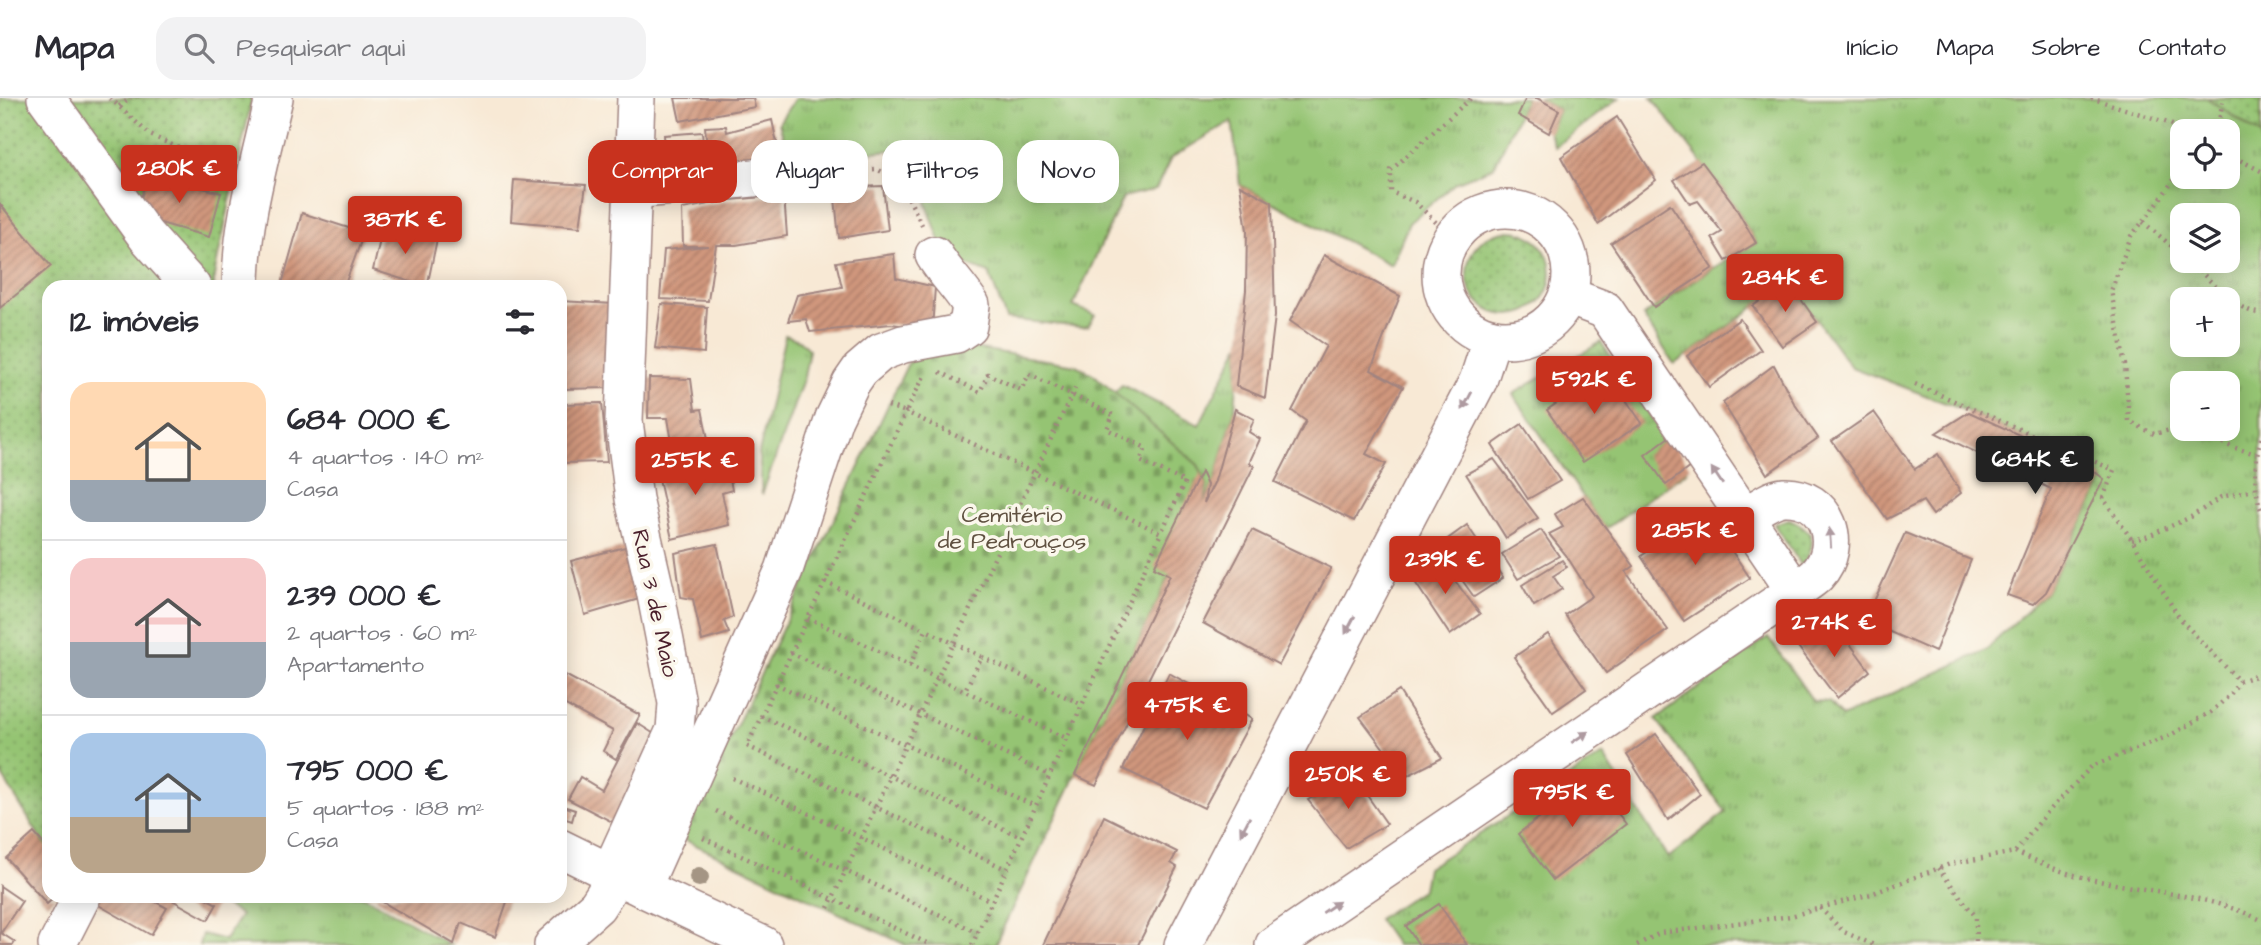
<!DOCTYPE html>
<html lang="pt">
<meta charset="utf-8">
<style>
:root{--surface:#fff;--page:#f2f2f3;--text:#2b2b33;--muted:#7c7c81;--line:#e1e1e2;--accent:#c8321e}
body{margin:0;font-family:"Architects Daughter",sans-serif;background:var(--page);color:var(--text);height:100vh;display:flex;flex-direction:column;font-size:26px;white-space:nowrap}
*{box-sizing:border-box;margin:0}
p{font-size:23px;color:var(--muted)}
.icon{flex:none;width:38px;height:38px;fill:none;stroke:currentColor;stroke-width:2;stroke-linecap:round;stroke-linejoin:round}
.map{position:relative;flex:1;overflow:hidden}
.drawer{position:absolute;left:42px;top:182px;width:525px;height:623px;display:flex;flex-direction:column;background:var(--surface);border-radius:21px;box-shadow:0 4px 18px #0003}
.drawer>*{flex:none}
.hud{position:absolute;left:588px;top:42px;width:665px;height:63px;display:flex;gap:14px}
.buttons{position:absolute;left:2170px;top:21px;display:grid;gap:14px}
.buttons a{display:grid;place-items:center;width:70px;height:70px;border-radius:14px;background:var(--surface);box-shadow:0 4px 18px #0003;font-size:35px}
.price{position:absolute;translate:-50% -60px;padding:0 16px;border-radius:7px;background:var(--accent);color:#fff;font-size:23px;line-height:46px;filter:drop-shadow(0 2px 4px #0008)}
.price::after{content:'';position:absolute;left:50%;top:42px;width:21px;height:16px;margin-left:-10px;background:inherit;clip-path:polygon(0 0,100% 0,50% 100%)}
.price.active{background:#222;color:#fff}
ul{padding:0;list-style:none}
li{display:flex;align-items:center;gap:21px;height:175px;padding:0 28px}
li+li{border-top:2px solid var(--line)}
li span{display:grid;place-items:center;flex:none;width:196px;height:140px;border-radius:21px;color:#555}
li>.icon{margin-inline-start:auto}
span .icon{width:84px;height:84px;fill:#fffc;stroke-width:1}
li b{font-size:30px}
h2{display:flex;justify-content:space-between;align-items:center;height:84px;padding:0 28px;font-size:30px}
.pill{padding:0 24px;border-radius:21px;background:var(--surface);box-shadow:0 4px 18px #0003;font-size:24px;line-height:63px}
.pill.active{background:var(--accent);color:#fff}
header{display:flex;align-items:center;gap:42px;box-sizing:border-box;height:98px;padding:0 35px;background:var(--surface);border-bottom:2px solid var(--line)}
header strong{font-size:33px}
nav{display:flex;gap:38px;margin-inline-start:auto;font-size:24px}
.search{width:490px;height:63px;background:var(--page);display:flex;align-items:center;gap:18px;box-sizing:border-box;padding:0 24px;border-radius:21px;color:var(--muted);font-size:26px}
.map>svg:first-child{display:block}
.grass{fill:url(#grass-tufts);stroke:#70724f;stroke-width:2;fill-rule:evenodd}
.cemetery{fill:url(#cemetery-stones);stroke:#70724f;stroke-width:2}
.park{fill:url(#park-dots);stroke:#70724f;stroke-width:2}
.building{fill:url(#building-hatch)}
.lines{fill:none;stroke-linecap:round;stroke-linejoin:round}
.minor-casing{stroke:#a18480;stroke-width:40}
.path{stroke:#a18480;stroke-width:4.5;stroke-dasharray:2 5;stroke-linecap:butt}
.minor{stroke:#fff;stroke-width:37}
.tree{fill:#a49584}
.oneway{fill:#ae9aa0}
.labels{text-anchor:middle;stroke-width:7;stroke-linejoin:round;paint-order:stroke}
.park-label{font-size:23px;fill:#605141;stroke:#fbf7ec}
.street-label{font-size:23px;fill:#4a1f2b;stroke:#fbf7ec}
</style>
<header>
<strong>Mapa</strong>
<div class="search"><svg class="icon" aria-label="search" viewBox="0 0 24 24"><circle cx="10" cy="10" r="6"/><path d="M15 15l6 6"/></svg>Pesquisar aqui</div>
<nav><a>Início</a><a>Mapa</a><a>Sobre</a><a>Contato</a></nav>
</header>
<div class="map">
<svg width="2261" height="847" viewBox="0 0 2261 847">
<defs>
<pattern id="grass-tufts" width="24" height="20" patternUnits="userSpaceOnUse" patternTransform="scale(1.75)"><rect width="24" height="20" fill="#95c473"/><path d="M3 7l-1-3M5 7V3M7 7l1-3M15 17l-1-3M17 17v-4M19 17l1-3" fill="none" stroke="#7c9f5f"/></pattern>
<pattern id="cemetery-stones" width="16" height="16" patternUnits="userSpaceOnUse" patternTransform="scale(1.75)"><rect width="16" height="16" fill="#95c473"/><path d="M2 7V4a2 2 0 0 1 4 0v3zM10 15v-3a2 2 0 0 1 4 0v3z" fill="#7c9f5f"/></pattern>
<pattern id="park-dots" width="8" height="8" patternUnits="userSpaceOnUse" patternTransform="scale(1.75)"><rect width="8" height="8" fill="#95c473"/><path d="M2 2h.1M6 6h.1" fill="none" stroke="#7c9f5f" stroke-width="1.8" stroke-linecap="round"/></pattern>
<pattern id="building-hatch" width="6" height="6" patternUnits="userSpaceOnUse" patternTransform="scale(1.75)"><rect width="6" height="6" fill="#d0977d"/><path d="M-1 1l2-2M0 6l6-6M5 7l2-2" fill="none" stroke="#ab7b67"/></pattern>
</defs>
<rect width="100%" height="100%" fill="#fbf7ec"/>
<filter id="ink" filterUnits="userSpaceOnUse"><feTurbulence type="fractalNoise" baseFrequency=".0143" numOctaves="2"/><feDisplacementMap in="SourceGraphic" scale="14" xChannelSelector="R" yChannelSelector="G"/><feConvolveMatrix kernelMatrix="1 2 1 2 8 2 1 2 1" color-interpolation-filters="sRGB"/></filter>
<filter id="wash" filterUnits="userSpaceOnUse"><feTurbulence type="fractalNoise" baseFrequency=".00686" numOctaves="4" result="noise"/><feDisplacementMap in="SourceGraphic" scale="28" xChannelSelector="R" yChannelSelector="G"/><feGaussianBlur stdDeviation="1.57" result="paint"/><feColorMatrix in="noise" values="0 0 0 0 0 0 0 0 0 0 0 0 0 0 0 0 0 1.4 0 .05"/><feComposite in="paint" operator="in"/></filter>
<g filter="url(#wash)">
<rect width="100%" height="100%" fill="#f8e9d5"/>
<g class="grass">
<path d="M795 0H1526L1494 69 1455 85 1409 125 1391 167 1240 87 1232 23 1171 60 1156 91 1123 99 1073 208 1095 217 1088 228 1082 229 1006 221 989 175 946 159 926 104 937 72 905 51 790 61 779 25Z"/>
<path d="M1537 0H1619L1555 49 1549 35 1559 12Z"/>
<path d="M1652 0H2207L2261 37V847H1396L1378 821 1423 791 1427 770 1603 657 1668 760 1726 714 1656 621 1768 539 1813 603 1829 604 1842 619 1986 552 2046 494 2104 382 2089 369 1969 314 1851 269 1788 183C1750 211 1714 241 1674 266L1643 218 1713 170 1756 145 1733 105ZM2182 33H2228V79H2182ZM2182 117H2228V163H2182ZM2182 201H2228V247H2182ZM2182 285H2228V331H2182Z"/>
<path d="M785 237 799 242 809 252 804 279 762 397 759 355Z"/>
<path d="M1601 244 1687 373 1605 431 1513 296Z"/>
<path d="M1240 246 1235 311 1215 383 1204 405 1207 387 1198 367 1114 295 1122 287 1199 327Z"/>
<path d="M208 798H364L450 847H199L202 836 225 842 241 817Z"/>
</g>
<path class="cemetery" d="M961 248 1076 267 1093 276 1198 367 1207 387 1204 405 995 847H906L683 741 909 263Z"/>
<g class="park">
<path d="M0 0H252L214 178V189H49V754L0 674Z"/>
<path d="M2207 0H2261V37Z"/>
<circle cx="1509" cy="175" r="42"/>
<path d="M1789 421C1815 432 1818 445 1802 468L1774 426Z"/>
</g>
<g id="blocks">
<g class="building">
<path d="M675 0H753L755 9 680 23Z"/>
<path d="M1526 0H1537L1559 12 1549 35 1518 17Z"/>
<path d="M1617 19 1656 82 1598 126 1561 59Z"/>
<path d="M772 22 780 59 709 67 705 29 726 28 727 34Z"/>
<path d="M702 34 705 68 667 72 664 37Z"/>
<path d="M1702 64 1733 105 1756 145 1726 163 1712 140 1722 134 1698 103 1690 106 1674 82Z"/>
<path d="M148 75 221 95 209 139 136 118Z"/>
<path d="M514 82 586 87 580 129 511 123Z"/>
<path d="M1240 87 1272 104 1275 218 1265 300 1236 288 1246 192 1247 132Z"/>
<path d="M883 88 888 132 839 140 834 90Z"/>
<path d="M784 97 787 138 736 147H716L708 203 660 201 664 152 709 148H683L682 111 731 102Z"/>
<path d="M0 106 51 168 0 210Z"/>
<path d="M1670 106 1713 170 1654 209 1611 145Z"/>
<path d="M302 115 364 135 344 189H293L282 186Z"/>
<path d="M383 129 437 141 427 189 373 172Z"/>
<path d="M894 156 896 180 935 189 932 231 891 226 810 234 806 221 788 223 797 197 842 189 836 164Z"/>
<path d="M1324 157 1400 198 1371 272 1403 289 1366 356 1386 366 1354 423 1275 384 1306 323 1292 313 1326 248 1290 223Z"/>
<path d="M385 183 404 188V189H383Z"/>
<path d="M1788 183 1817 224 1782 248 1753 208Z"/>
<path d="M560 203 614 206 607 290 562 291Z"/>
<path d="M661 206 707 209 704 255 655 250Z"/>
<path d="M1740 221 1761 252 1709 289 1687 258Z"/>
<path d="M1774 267 1794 305 1818 340 1767 376 1723 305Z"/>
<path d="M1605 272 1642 325 1583 364 1547 312Z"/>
<path d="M649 280 691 281 695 312 702 311 710 351 674 356 668 320H648Z"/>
<path d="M602 305 607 364 560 365V306Z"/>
<path d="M1235 311 1254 321 1249 334 1260 341 1249 365 1254 368 1096 687 1075 677 1170 477 1154 469 1201 374 1207 387 1204 405 1215 383Z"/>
<path d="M1874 314 1915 371 1938 356 1961 395 1933 417 1923 403 1887 421 1832 343Z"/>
<path d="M1969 314 2089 369 2104 381 2046 494 2033 506 2007 497 2051 391 1936 335Z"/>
<path d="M1522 326 1560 383 1528 401 1492 347Z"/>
<path d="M1669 339 1690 369 1666 387 1645 357Z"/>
<path d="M726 360 732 392 722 395 729 427 672 441 657 372Z"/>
<path d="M1494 361 1538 420 1506 440 1466 376Z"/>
<path d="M1583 399 1634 468 1626 474 1668 532 1606 575 1565 517 1592 498 1566 457 1549 436 1563 429 1555 416Z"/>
<path d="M1706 415 1750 480 1684 523 1641 458Z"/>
<path d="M1467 427 1503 480 1474 499 1438 448Z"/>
<path d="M1252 432 1331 470 1279 567 1203 525Z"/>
<path d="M1541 432 1559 458 1518 481 1502 456Z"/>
<path d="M1905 435 1971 462 1935 554 1865 523Z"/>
<path d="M717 446 733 519 724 523 729 535 702 543 693 501 681 499 675 455Z"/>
<path d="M625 449 639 501 585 517 571 463Z"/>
<path d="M1437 459 1480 516 1450 537 1411 478Z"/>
<path d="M1562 462 1567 469 1553 478 1562 491 1534 508 1522 487Z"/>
<path d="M1834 524 1870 573 1837 600 1796 546Z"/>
<path d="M1548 536 1586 591 1553 614 1514 559Z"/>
<path d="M1169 575 1252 621 1204 710 1123 671Z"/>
<path d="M565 577 640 617 616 661 603 653 613 633 560 604V587Z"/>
<path d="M1399 593 1442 660 1405 679 1360 619Z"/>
<path d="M637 625 659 639 618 727 568 701 580 679 602 692Z"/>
<path d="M1656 636 1700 696 1668 722 1627 657Z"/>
<path d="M1352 676 1387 726 1346 750 1308 702Z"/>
<path d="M1591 680 1626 726 1553 782 1518 736Z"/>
<path d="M560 707 575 712 572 723 560 719Z"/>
<path d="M1104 718 1177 754 1171 765 1177 769 1138 847H1043Z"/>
<path d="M34 735 49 752V798H56L47 806 6 760Z"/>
<path d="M0 788 22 803 1 835 15 844 13 847H0Z"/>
<path d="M99 798H145L167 810 151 837 95 805Z"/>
<path d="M165 798H202L217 806 208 822Z"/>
<path d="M378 798H509L495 839 461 825 454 846 376 800Z"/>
<path d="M1439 806 1467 847H1419L1406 828Z"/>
</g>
</g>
</g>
<g filter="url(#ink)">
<use href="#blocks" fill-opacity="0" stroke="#a18480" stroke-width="2"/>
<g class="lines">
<g class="minor-casing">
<g id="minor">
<path d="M46 0 146 138 192 189"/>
<path d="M633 92 783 77"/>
<circle cx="1506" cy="176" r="65"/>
<path d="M241 189C241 125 260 62 274 0"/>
<path d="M1745 419C1756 412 1770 400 1784 399 1827 397 1845 447 1817 477 1811 483 1802 488 1795 493"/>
<path d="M560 750 623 781 763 847"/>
<path d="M642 790 784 472 834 320 851 285 860 272 881 254 903 246 956 236 968 228 971 207C960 189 945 175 934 157"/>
<path d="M57 847 82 798"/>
<path d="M553 847 597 808 606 794 610 775 675 632 677 605 655 492 634 401 624 323 636 0"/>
<path d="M1183 847 1478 283 1492 240"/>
<path d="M1274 847 1795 493 1605 212 1568 198"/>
</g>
</g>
<g class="path">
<path d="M110 0 150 37 201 60 223 66"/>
<path d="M2091 0 2168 25 2184 33"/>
<path d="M119 8 131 0"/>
<path d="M2217 33 2223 2"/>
<path d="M2228 56 2261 73"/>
<path d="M2182 70 2151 114 2131 138 2111 193 2125 267 2129 323 2154 336 2182 329"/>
<path d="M817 74 877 71 901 85 922 127"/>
<path d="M2143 124 2182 157"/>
<path d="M1451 139 1415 104 1391 94V72L1471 0"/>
<path d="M2189 163C2206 177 2238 216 2261 215"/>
<path d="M940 274 980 294 988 276 1021 292 1029 276 1113 317 1107 331 1146 350 1140 363 1185 384 1161 435"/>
<path d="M1915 286 2114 372 2103 400 2132 442 2180 521 2239 583 2261 576"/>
<path d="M888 308 906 314 924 278"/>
<path d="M2190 331 2232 349 2256 356"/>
<path d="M2261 340C2254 365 2253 388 2261 412"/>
<path d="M2132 442 2146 439 2191 419 2221 399 2254 392"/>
<path d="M825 484 926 532"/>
<path d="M808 520 1066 640"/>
<path d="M791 555 1049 677"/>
<path d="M982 559 1081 606"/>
<path d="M910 567 926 532 982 559 965 592"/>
<path d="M776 586 1035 708"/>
<path d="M761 618 1021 739"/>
<path d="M749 644 906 314 1161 435 972 847"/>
<path d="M747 648 1006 771"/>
<path d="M732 680 862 740 991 803"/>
<path d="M716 713 977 834"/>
<path d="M703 740 931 847"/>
<path d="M2015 754C2033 761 2052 771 2071 776 2133 794 2202 793 2261 822"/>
<path d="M1938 770 1976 819V847"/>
<path d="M828 810 1077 286"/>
<path d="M1820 810 1844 834 1874 847"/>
<path d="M1637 847 1660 835 1791 818 1871 796 1950 766 2015 754 2046 716 2092 668 2169 638 2211 614 2230 597 2239 583"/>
</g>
<use href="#minor" class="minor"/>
</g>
<circle class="tree" cx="699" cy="779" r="10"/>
<defs><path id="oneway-solid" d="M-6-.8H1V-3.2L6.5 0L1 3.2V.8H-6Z" transform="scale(1.75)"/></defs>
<g class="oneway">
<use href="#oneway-solid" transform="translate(1467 303) rotate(118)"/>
<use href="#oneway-solid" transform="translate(1717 378) rotate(-124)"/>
<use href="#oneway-solid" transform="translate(1830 440) rotate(-94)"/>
<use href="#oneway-solid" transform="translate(1350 527) rotate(118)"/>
<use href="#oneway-solid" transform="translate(1580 639) rotate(-34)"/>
<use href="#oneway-solid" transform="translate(1245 728) rotate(118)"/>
<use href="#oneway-solid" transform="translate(1331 809) rotate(-34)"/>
</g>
</g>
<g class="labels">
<g class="park-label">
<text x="1012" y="424">Cemitério<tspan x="1012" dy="26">de Pedrouços</tspan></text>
</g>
<g class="street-label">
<text transform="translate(656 505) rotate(78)" y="8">Rua 3 de Maio</text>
</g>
</g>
</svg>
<div class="buttons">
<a><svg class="icon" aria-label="locate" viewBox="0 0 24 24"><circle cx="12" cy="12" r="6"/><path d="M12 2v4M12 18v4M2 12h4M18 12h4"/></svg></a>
<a><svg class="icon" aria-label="layers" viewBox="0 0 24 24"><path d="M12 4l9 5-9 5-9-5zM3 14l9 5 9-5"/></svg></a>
<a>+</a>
<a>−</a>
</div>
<b class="price" style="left:179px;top:107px">280K €</b>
<b class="price" style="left:405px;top:158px">387K €</b>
<b class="price" style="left:1785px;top:216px">284K €</b>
<b class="price" style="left:1594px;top:318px">592K €</b>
<b class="price active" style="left:2035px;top:398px">684K €</b>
<b class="price" style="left:695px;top:399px">255K €</b>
<b class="price" style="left:1695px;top:469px">285K €</b>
<b class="price" style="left:1445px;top:498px">239K €</b>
<b class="price" style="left:1834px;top:561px">274K €</b>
<b class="price" style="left:1187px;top:644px">475K €</b>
<b class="price" style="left:1348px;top:713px">250K €</b>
<b class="price" style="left:1572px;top:731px">795K €</b>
<div class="hud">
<a class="pill active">Comprar</a>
<a class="pill">Alugar</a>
<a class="pill">Filtros</a>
<a class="pill">Novo</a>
</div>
<section class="drawer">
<h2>12 imóveis<svg class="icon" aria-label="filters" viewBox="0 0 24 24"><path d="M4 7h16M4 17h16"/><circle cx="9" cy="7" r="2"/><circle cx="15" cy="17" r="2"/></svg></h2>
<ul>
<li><span style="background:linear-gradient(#ffd9b3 70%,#9aa5b1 0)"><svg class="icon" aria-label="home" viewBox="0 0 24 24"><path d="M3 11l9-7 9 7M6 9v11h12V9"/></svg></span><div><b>684 000 €</b><p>4 quartos · 140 m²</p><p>Casa</p></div></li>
<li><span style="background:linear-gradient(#f6c9c9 60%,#9aa5b1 0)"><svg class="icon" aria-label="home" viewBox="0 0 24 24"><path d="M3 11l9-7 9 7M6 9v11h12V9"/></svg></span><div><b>239 000 €</b><p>2 quartos · 60 m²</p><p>Apartamento</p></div></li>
<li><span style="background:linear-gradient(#a9c7e8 60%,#b9a48a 0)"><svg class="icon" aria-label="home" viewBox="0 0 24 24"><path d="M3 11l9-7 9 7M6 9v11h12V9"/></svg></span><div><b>795 000 €</b><p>5 quartos · 188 m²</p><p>Casa</p></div></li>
</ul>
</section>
</div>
